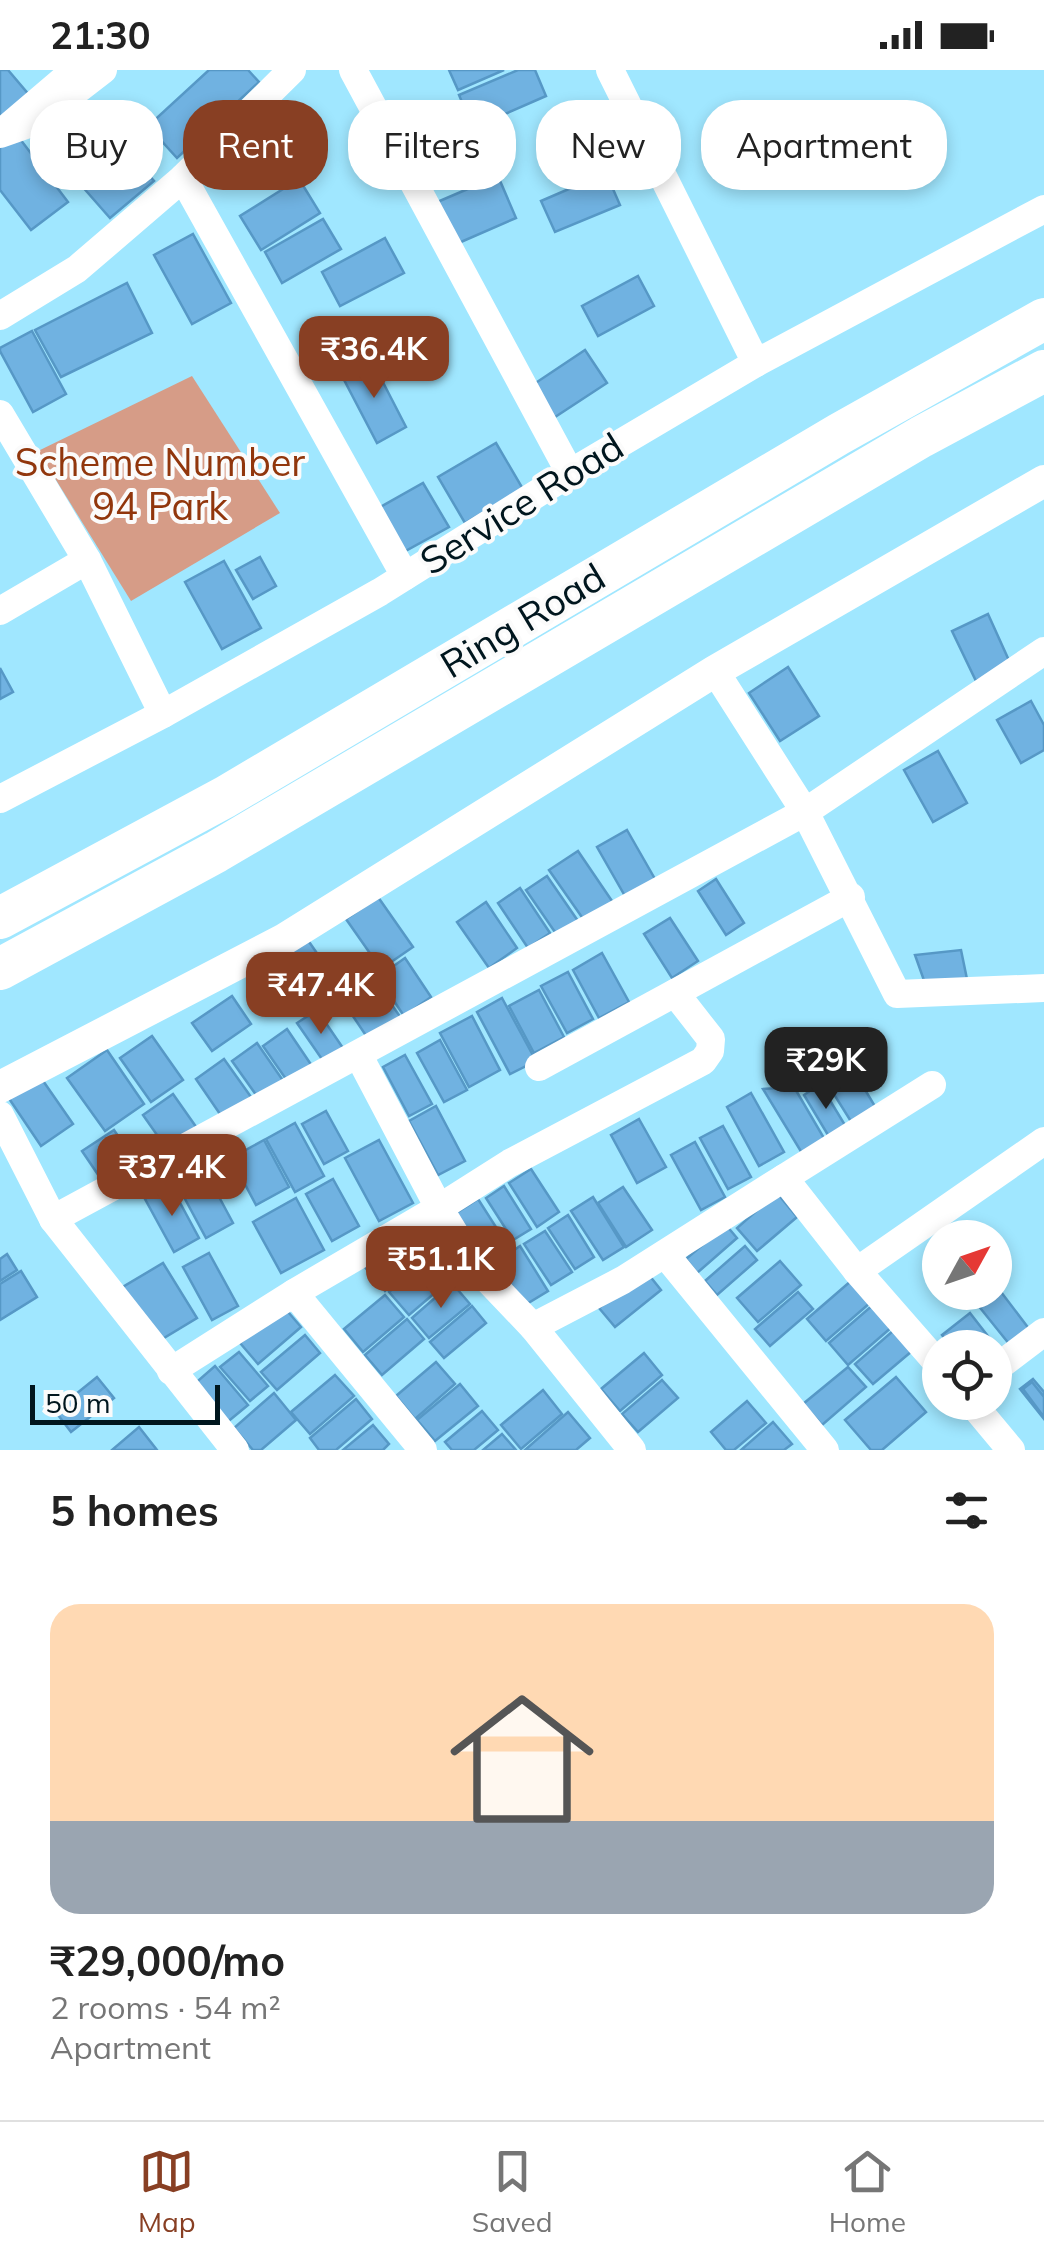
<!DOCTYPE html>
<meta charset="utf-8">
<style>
:root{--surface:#fff;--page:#f2f2f2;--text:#222;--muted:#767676;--line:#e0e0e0;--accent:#883f23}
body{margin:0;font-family:Mulish,sans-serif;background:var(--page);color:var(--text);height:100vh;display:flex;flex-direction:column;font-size:38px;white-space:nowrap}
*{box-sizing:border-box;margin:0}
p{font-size:32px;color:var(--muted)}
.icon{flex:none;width:55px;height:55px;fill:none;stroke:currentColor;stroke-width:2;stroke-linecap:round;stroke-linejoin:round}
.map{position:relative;height:1380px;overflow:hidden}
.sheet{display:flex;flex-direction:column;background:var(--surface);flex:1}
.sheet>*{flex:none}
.hud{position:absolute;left:30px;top:30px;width:985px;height:90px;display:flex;gap:20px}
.needle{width:65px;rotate:50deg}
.buttons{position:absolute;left:922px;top:1150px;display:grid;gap:20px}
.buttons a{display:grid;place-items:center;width:90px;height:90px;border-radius:50%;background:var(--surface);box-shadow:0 5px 15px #0003;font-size:50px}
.scale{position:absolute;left:30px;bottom:25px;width:190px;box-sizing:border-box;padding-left:10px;border:5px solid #00161e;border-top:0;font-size:28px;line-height:35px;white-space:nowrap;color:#00161e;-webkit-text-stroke:8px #fbfbfb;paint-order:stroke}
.price{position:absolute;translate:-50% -85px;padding:0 22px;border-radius:20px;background:var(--accent);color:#fff;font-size:32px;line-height:65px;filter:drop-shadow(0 2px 5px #0008)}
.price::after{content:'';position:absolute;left:50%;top:60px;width:30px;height:22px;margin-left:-15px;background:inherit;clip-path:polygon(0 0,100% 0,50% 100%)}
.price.on{background:#222;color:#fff}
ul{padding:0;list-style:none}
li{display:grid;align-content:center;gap:20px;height:530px;padding:0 50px}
li span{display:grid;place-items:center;height:310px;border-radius:30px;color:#555}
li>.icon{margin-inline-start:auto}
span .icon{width:180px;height:180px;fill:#fffc;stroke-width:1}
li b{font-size:42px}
h2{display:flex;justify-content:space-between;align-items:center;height:120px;padding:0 50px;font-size:42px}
.pill{padding:0 35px;border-radius:40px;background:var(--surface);box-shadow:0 5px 15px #0003;font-size:35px;line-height:90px}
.pill.on{background:var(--accent);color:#fff}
.status{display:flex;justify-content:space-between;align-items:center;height:70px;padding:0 50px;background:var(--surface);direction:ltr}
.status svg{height:28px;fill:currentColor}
.tab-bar{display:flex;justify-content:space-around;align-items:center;height:140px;border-top:2px solid var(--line);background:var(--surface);font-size:28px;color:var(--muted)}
.tab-bar a{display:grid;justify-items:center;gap:5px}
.tab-bar .on{color:var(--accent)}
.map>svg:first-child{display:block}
.green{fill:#d69c87}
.building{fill:#70b2e1;stroke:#5698c6;stroke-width:2.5}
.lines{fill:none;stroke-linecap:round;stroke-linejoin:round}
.minor{stroke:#fff;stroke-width:28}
.tertiary{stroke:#fff;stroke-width:32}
.primary{stroke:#fff;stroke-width:42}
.labels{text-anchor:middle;stroke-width:8;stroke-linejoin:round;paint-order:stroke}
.park-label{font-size:38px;fill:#91360c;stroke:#fbfbfb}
.street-label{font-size:38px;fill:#00161e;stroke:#fbfbfb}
</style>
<div class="status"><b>21:30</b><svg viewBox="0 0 49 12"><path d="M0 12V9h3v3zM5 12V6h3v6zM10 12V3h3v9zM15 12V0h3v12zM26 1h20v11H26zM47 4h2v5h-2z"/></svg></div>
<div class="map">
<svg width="1044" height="1380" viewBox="0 0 1044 1380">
<rect width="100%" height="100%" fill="#a0e7ff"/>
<path class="green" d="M192 306 280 443 131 531 38 381Z"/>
<g class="building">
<path d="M0 0H8L30 26 0 53Z"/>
<path d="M209 0H248L259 12 177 88 148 56Z"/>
<path d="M449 0H504L458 20Z"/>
<path d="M518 0H535L546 26 473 58 459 25Z"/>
<path d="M110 61 125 79 117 86 134 106 143 99 154 111 110 148 66 98Z"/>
<path d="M17 65 68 132 31 160 0 120V77Z"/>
<path d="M606 103 620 135 555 162 541 131Z"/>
<path d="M498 106 516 148 454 175 435 133Z"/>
<path d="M299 109 320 143 261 180 240 146Z"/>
<path d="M323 149 341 179 282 213 265 182Z"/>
<path d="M193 164 231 233 192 254 154 185Z"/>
<path d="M385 168 404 203 340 236 322 202Z"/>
<path d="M638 206 654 236 598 266 582 236Z"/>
<path d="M127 213 152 263 61 307 35 260Z"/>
<path d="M32 261 66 324 33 342 0 281V278Z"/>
<path d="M585 280 607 313 552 349 531 316Z"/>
<path d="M371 289 406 357 377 373 341 304Z"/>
<path d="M496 373 523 419 465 453 438 407Z"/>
<path d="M423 413 449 457 400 484 375 440Z"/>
<path d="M260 487 276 516 253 529 236 500Z"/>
<path d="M224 491 261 558 222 579 185 512Z"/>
<path d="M988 544 1011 595 976 611 952 561Z"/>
<path d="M788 597 819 646 780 671 749 623Z"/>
<path d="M0 598 13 622 0 629Z"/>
<path d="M1031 631 1044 655V680L1021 693 997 650Z"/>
<path d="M938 681 967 733 933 752 904 700Z"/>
<path d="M627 760 655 809 625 826 597 777Z"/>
<path d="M578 781 614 834 586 853 549 800Z"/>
<path d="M547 806 578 851 557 865 526 820Z"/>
<path d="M716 809 744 853 726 865 698 821Z"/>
<path d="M520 818 550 863 528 878 498 833Z"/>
<path d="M378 827 413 877 381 899 346 849Z"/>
<path d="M486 832 517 878 489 898 457 852Z"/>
<path d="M670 848 698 891 672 908 644 864Z"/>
<path d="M305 866 337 912 299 939 266 892Z"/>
<path d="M961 880 968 914 927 919 915 885Z"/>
<path d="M602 883 629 932 599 948 573 900Z"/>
<path d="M405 888 431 927 404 946 378 907Z"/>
<path d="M369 902 401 948 369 970 338 924Z"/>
<path d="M568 902 593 949 567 963 541 916Z"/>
<path d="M539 920 564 967 534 983 509 936Z"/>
<path d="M232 926 251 954 212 981 192 953Z"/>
<path d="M502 928 536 991 510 1004 477 942Z"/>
<path d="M317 940 345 981 326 995 297 953Z"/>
<path d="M472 946 500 1000 469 1017 440 963Z"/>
<path d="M287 959 312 996 288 1012 263 976Z"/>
<path d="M152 966 183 1010 151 1032 120 988Z"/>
<path d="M440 970 467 1020 444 1032 417 983Z"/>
<path d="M257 973 284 1012 259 1029 232 991Z"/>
<path d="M107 980 144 1034 105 1061 67 1008Z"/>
<path d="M405 985 432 1034 409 1046 383 997Z"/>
<path d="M224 989 251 1027 222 1047 196 1009Z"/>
<path d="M839 1002 850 1019 861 1013 876 1038 852 1053 825 1010Z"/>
<path d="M39 1005 73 1054 41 1076 8 1027Z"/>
<path d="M820 1014 848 1060 831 1070 804 1025Z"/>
<path d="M794 1017 828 1075 805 1088 763 1019Z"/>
<path d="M751 1023 784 1082 759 1096 727 1037Z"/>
<path d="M173 1024 199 1061 169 1082 143 1045Z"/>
<path d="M436 1036 465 1091 438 1105 409 1051Z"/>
<path d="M326 1041 348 1081 324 1094 302 1054Z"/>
<path d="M639 1049 666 1097 637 1113 611 1065Z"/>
<path d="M295 1053 324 1106 295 1122 266 1069Z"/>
<path d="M723 1056 751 1107 728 1119 700 1068Z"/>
<path d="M114 1060 136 1093 105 1115 82 1081Z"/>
<path d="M264 1070 289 1117 256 1135 231 1088Z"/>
<path d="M379 1070 413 1133 379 1151 345 1088Z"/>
<path d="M695 1072 725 1127 701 1140 671 1085Z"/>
<path d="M204 1099 233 1153 206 1168 177 1114Z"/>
<path d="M531 1099 559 1142 537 1157 509 1113Z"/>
<path d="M333 1109 359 1156 332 1171 306 1124Z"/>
<path d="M171 1116 199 1168 174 1182 145 1129Z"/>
<path d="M504 1116 531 1159 513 1170 486 1128Z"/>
<path d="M623 1117 652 1160 626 1177 598 1133Z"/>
<path d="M777 1123 797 1147 757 1181 737 1158Z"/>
<path d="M593 1127 624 1177 603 1190 571 1141Z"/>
<path d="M296 1128 324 1180 281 1203 253 1152Z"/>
<path d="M478 1129 510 1179 482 1197 450 1147Z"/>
<path d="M568 1145 594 1187 575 1199 548 1158Z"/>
<path d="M726 1155 737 1168 697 1203 686 1189Z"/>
<path d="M405 1161 426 1186 385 1221 364 1196Z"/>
<path d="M545 1161 572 1202 551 1215 524 1174Z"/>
<path d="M520 1176 548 1221 520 1238 492 1195Z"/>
<path d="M745 1176 757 1190 717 1225 705 1211Z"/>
<path d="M209 1183 238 1236 212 1250 183 1197Z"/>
<path d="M7 1184 17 1200 0 1211V1189Z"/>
<path d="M431 1186 451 1209 409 1245 389 1222Z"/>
<path d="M780 1191 801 1215 758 1252 737 1228Z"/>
<path d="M163 1193 197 1248 154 1274 121 1218Z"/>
<path d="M645 1200 661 1220 615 1257 599 1238Z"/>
<path d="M21 1201 37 1227 0 1250V1214Z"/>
<path d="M852 1210 871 1232 826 1271 807 1249Z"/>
<path d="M452 1213 470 1234 429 1268 412 1248Z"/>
<path d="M998 1218 1033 1264 1014 1280 977 1234Z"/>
<path d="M798 1222 813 1239 770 1276 755 1259Z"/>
<path d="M385 1225 404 1247 363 1282 344 1259Z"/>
<path d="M874 1234 893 1256 848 1295 829 1273Z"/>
<path d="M283 1236 301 1257 258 1294 240 1273Z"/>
<path d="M472 1236 486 1253 444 1288 430 1272Z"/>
<path d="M970 1243 1005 1288 995 1296V1278H952L942 1265Z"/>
<path d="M407 1249 424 1269 382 1305 365 1285Z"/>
<path d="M894 1260 912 1281 873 1314 855 1294Z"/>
<path d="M305 1265 320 1283 277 1320 261 1302Z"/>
<path d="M239 1282 268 1316 250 1331 220 1297Z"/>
<path d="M644 1283 662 1305 620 1341 601 1319Z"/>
<path d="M436 1292 455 1314 415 1349 396 1326Z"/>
<path d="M215 1296 248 1335 225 1354 192 1316Z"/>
<path d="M848 1297 866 1317 822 1355 803 1334Z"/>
<path d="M335 1305 354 1326 310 1364 291 1342Z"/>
<path d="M97 1307 114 1328 71 1362 55 1341Z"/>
<path d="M896 1307 926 1342 882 1380H871L845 1350Z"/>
<path d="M1033 1309 1044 1322V1349L1020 1319Z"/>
<path d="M662 1310 678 1328 638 1362 622 1344Z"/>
<path d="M1032 1312 1044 1327V1347L1023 1319Z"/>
<path d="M460 1314 478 1336 435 1371 417 1350Z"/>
<path d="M543 1320 562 1344 521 1379 501 1355Z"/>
<path d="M274 1323 296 1350 261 1380H253L234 1358Z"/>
<path d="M356 1329 372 1349 336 1380H319L310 1368Z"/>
<path d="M747 1331 766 1353 734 1380H726L711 1362Z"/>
<path d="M482 1341 498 1360 474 1380H452L445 1372Z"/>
<path d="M568 1342 590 1368 576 1380H525Z"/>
<path d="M773 1352 792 1374 784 1380H741Z"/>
<path d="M373 1355 389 1374 383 1380H343Z"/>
<path d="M139 1357 157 1380H112Z"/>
<path d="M502 1364 516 1380H483Z"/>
</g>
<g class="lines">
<g class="minor">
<path d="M75 0 0 64 37 51 103 0"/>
<path d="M292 0 183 108 405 506"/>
<path d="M353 0 570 403"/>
<path d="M610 0 756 293"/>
<path d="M0 246 77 199 183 108"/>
<path d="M0 344 87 490 163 644"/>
<path d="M0 541 87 490"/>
<path d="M1044 581 805 742 897 924 1044 918"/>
<path d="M0 729 163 644 380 522 570 403 756 293 1044 139"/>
<path d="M539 997 851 827"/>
<path d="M0 1045 53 1149 235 1380"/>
<path d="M784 1108 932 1015"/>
<path d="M53 1149 805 742 715 601"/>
<path d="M665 1184 825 1380"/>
<path d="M857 1201 1044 1071"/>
<path d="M294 1223 423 1380"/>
<path d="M533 1257 474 1195 439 1138 510 1093 703 991 710 981 711 969 675 923"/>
<path d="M995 1299 1044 1262"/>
<path d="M171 1301 294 1223 439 1138 359 986"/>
<path d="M971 1332 1011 1380"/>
<path d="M632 1380 533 1257 623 1210 784 1108 857 1201 940 1296"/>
</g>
<path class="tertiary" d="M0 1017 283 870 715 601 1044 411"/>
<g class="primary">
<path d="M0 848 225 727 839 364 1044 249"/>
<path d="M0 899 216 782 921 367 1044 301"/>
</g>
</g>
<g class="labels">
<g class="park-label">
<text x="160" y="406">Scheme Number<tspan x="160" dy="44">94 Park</tspan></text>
</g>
<g class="street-label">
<text transform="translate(522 434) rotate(-32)" y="13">Service Road</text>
<text transform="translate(523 551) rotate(-31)" y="13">Ring Road</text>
</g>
</g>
</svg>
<div class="buttons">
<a><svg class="needle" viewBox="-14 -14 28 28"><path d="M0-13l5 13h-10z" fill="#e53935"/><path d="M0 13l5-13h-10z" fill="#767676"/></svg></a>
<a><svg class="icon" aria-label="locate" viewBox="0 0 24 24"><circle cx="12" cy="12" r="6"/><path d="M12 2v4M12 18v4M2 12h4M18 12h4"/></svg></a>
</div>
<div class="scale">50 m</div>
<b class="price" style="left:374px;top:331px">₹36.4K</b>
<b class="price" style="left:321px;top:967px">₹47.4K</b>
<b class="price on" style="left:826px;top:1042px">₹29K</b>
<b class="price" style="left:172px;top:1149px">₹37.4K</b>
<b class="price" style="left:441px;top:1241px">₹51.1K</b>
<div class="hud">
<a class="pill">Buy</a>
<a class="pill on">Rent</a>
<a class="pill">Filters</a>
<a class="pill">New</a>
<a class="pill">Apartment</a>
</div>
</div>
<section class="sheet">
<h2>5 homes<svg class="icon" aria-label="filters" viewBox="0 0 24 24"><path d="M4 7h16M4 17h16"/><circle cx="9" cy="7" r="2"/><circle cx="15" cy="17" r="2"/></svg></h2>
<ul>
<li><span style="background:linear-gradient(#ffd9b3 70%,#9aa5b1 0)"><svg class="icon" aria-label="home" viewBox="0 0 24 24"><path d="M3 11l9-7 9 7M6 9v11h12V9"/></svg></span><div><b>₹29,000/mo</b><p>2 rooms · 54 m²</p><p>Apartment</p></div></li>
</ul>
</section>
<nav class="tab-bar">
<a class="on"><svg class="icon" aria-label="map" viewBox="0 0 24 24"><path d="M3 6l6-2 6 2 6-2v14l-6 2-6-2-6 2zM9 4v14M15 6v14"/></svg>Map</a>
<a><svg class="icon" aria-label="saved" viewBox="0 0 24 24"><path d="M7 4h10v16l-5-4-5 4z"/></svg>Saved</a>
<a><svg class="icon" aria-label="home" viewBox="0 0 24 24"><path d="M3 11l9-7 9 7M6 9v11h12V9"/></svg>Home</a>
</nav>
